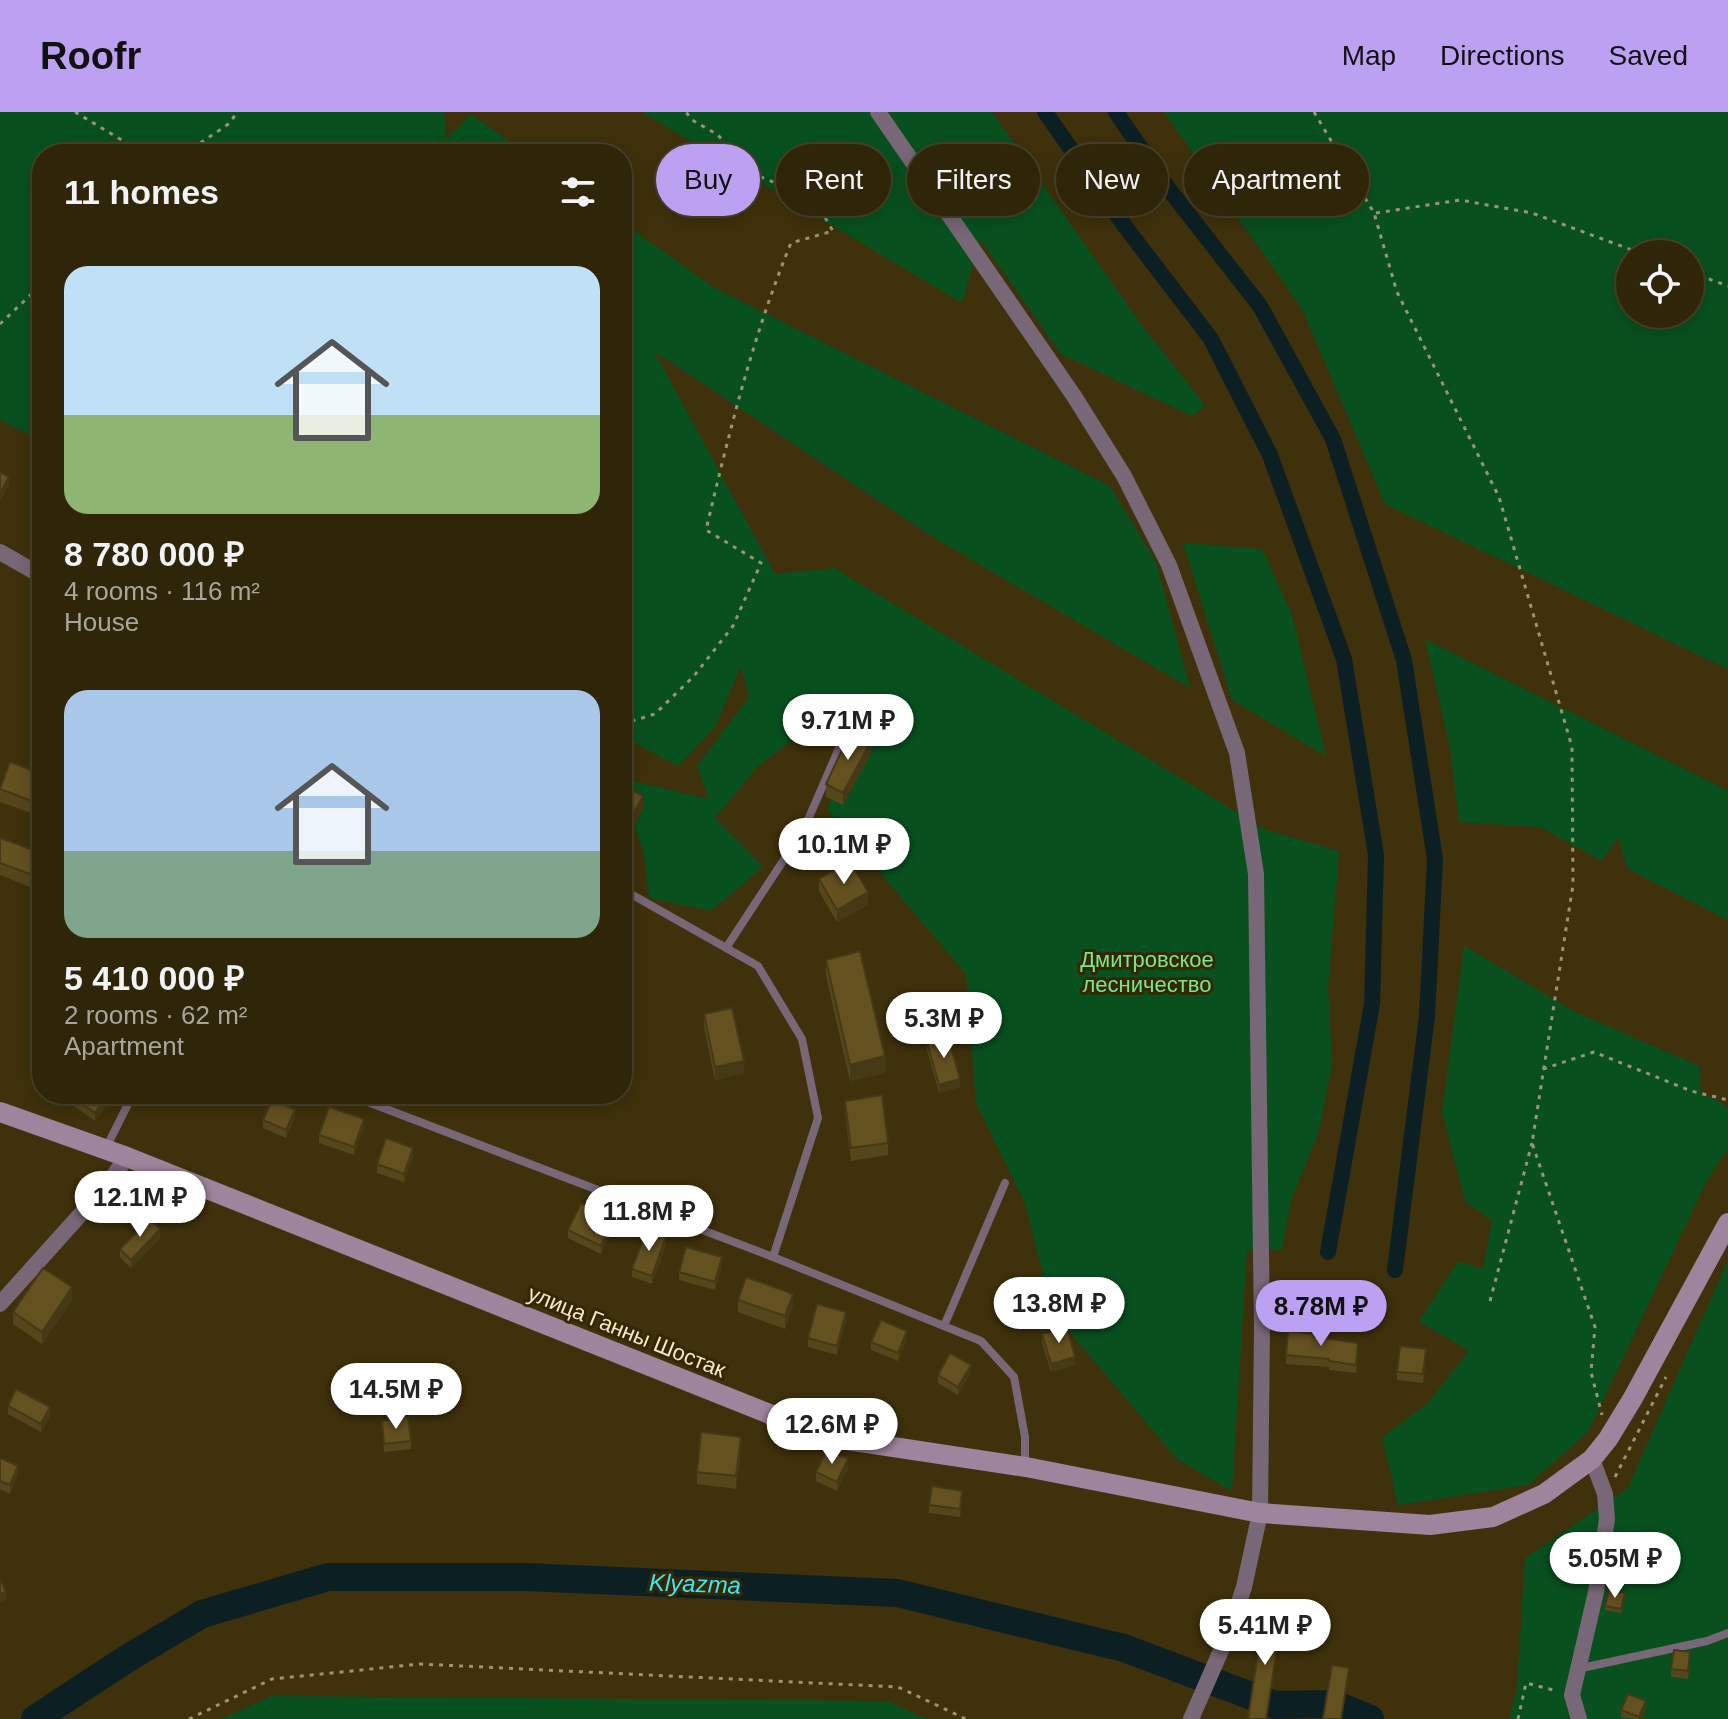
<!DOCTYPE html>
<meta charset="utf-8">
<style>
:root{--surface:#2f2508;--page:#3b3116;--text:#f1f3f6;--muted:#a7a59c;--line:#4a4229;--accent:#bca0f2}
body{margin:0;font-family:Helvetica,sans-serif;background:var(--page);color:var(--text);height:100vh;display:flex;flex-direction:column;font-size:30px;white-space:nowrap}
*{box-sizing:border-box;margin:0}
p{font-size:26px;color:var(--muted)}
.icon{flex:none;width:44px;height:44px;fill:none;stroke:currentColor;stroke-width:2;stroke-linecap:round;stroke-linejoin:round}
.map{position:relative;flex:1;overflow:hidden}
.panel{position:absolute;left:32px;top:32px;width:600px;height:960px;display:flex;flex-direction:column;background:var(--surface);border-radius:32px;box-shadow:0 4px 20px #0003,0 0 0 2px var(--line)}
.panel>*{flex:none}
.hud{position:absolute;left:656px;top:32px;width:760px;height:72px;display:flex;gap:16px}
.fabs{position:absolute;left:1616px;top:128px;display:grid;gap:16px}
.fabs a{display:grid;place-items:center;width:88px;height:88px;border-radius:50%;background:var(--surface);box-shadow:0 4px 20px #0003,0 0 0 2px var(--line);font-size:40px}
.price{position:absolute;translate:-50% -68px;padding:0 18px;border-radius:28px;background:#fff;color:#222;font-size:26px;line-height:52px;filter:drop-shadow(0 2px 4px #0008)}
.price::after{content:'';position:absolute;left:50%;top:48px;width:24px;height:18px;margin-left:-12px;background:inherit;clip-path:polygon(0 0,100% 0,50% 100%)}
.price.selected{background:var(--accent);color:#111}
ul{padding:0;list-style:none}
li{display:grid;align-content:center;gap:16px;height:424px;padding:0 32px}
li span{display:grid;place-items:center;height:248px;border-radius:24px;color:#555}
li>.icon{margin-inline-start:auto}
span .icon{width:144px;height:144px;fill:#fffc;stroke-width:1}
li b{font-size:34px}
h2{display:flex;justify-content:space-between;align-items:center;height:96px;padding:0 32px;font-size:34px}
.pill{padding:0 28px;border-radius:36px;background:var(--surface);box-shadow:0 4px 20px #0003,0 0 0 2px var(--line);font-size:28px;line-height:72px}
.pill.selected{background:var(--accent);color:#111}
header{display:flex;align-items:center;gap:48px;box-sizing:border-box;height:112px;padding:0 40px;background:var(--accent);color:#111}
header strong{font-size:38px}
nav{display:flex;gap:44px;margin-inline-start:auto;font-size:28px}
.map>svg:first-child{display:block}
.green{fill:#08511f;fill-rule:evenodd}
.lines{fill:none;stroke-linecap:round;stroke-linejoin:round}
.canal{stroke:#0c2023;stroke-width:16}
.river{stroke:#0c2023;stroke-width:28}
.path{stroke:#9e9373;stroke-width:3;stroke-dasharray:4 6;stroke-linecap:butt}
.service{stroke:#786777;stroke-width:8}
.minor{stroke:#786777;stroke-width:16}
.secondary{stroke:#9e849d;stroke-width:20}
.wall{fill:#56461c}
.shaded-wall{fill:#463916}
.building{fill:#645120;stroke:#463916;stroke-width:2}
.labels{text-anchor:middle;stroke-width:6;stroke-linejoin:round;paint-order:stroke}
.park-label{font-size:22px;fill:#77e78c;stroke:#352701}
.street-label{font-size:22px;fill:#f2e8ce;stroke:#352701}
.water-label{font-size:24px;font-style:italic;fill:#41e1f6;stroke:#352701}
</style>
<header>
<strong>Roofr</strong>
<nav><a>Map</a><a>Directions</a><a>Saved</a></nav>
</header>
<div class="map">
<svg width="1728" height="1607" viewBox="0 0 1728 1607">
<rect width="100%" height="100%" fill="#3f310b"/>
<g class="green">
<path d="M0 0H444L446 27 471 2 527 42H42V329L0 308Z"/>
<path d="M642 0H992L1143 215 1205 293 1192 304 1061 242 980 127 962 191Z"/>
<path d="M1164 0H1728V557L1385 392 1302 197ZM1630 142H1690V202H1630Z"/>
<path d="M622 110 713 175 1110 374 1156 450 1190 576 933 425 654 239 775 462 834 456 1266 718 1339 739 1328 876 1332 951 1319 1019 1291 1088 1282 1137H1247L1232 1379 1177 1347 1052 1199 1025 1091 976 991 966 862 827 698 854 630 823 604 757 655 715 706 763 755 711 799 649 786 644 742 627 693 629 668 709 687 697 654 749 585 741 554 715 615 678 654 622 624Z"/>
<path d="M1183 431 1262 437 1292 503 1326 644 1232 588Z"/>
<path d="M1425 527 1728 679V808L1628 757 1618 725 1602 749 1540 715 1459 710 1450 635Z"/>
<path d="M1464 834 1575 900 1699 954 1701 982 1723 991 1728 998V1036L1706 1070 1588 1320 1528 1373 1398 1393 1382 1325 1427 1292 1469 1239 1419 1209 1458 1149 1483 1157 1492 1109 1465 1089 1442 1000Z"/>
<path d="M1728 1148V1607H1509L1517 1575 1525 1446 1628 1376Z"/>
<path d="M271 1584 888 1589 926 1607H222Z"/>
</g>
<g class="lines">
<g class="canal">
<path d="M1045 0 1124 113 1211 227 1270 343 1344 547 1376 743 1372 892 1328 1140"/>
<path d="M1116 0 1168 76 1260 194 1333 327 1404 548 1435 747 1427 904 1395 1158"/>
</g>
<path class="river" d="M35 1607 128 1546 202 1502 328 1465H525L897 1481 1124 1536 1275 1593 1334 1592 1370 1607"/>
<g class="path">
<path d="M75 0 145 42"/>
<path d="M1314 0 1374 101 1397 180 1499 385 1572 635 1573 773 1532 1031 1595 1215 1591 1260 1602 1303"/>
<path d="M184 42 230 11 237 0"/>
<path d="M1376 101 1460 88 1532 101 1643 142"/>
<path d="M1690 160 1728 174"/>
<path d="M0 212 42 172"/>
<path d="M622 612 655 602 694 564 733 514 761 451 706 418C729 321 753 223 791 131L833 119 814 87 749 60 718 23 692 8 686 0"/>
<path d="M1543 957 1594 940 1691 979 1728 988"/>
<path d="M1490 1189 1532 1031"/>
<path d="M1615 1365 1666 1265"/>
<path d="M189 1607 272 1567 420 1552 898 1575 966 1607"/>
<path d="M1518 1607 1526 1571 1557 1579"/>
</g>
<g class="service">
<path d="M622 777 758 854 802 927 818 1006 773 1145"/>
<path d="M726 836 804 717 856 597"/>
<path d="M347 982 773 1145 981 1229 1014 1265 1025 1325V1353"/>
<path d="M106 1036 133 982"/>
<path d="M944 1214 1005 1071"/>
<path d="M1577 1557 1707 1529 1728 1521"/>
</g>
<g class="minor">
<path d="M878 0 1074 284 1124 364 1169 453 1237 641 1256 762 1262 1217 1260 1401 1244 1475 1230 1518 1191 1607"/>
<path d="M0 440 42 464"/>
<path d="M0 1192 106 1074 127 1045"/>
<path d="M1579 1607 1572 1583 1596 1480 1607 1407 1605 1382 1592 1347"/>
</g>
<path class="secondary" d="M0 1000 127 1045 827 1325 1026 1355 1260 1401 1430 1413 1493 1405 1544 1382 1592 1347 1608 1327 1633 1286 1728 1111"/>
</g>
<g class="wall">
<path d="M871 641 843 693 826 685V672Z"/>
<path d="M42 662V705L0 690V676Z"/>
<path d="M622 673 643 696 624 733 622 732Z"/>
<path d="M0 726 39 753 30 775 0 763Z"/>
<path d="M819 767 868 793 837 810 819 779Z"/>
<path d="M826 848 885 961 850 969 826 864Z"/>
<path d="M704 902 744 961 715 968 704 915Z"/>
<path d="M927 930 960 975 939 981 927 938Z"/>
<path d="M74 986 106 994 95 1009 74 994Z"/>
<path d="M845 989 888 1031V1043L851 1049 845 1001Z"/>
<path d="M295 1006 286 1026 263 1016V1008Z"/>
<path d="M364 1015 354 1043 319 1031V1023Z"/>
<path d="M413 1044 404 1070 377 1061V1052Z"/>
<path d="M614 1115 601 1142 568 1126V1118Z"/>
<path d="M160 1126 131 1156 120 1145V1137Z"/>
<path d="M666 1133 652 1172 632 1165V1157Z"/>
<path d="M722 1154 715 1178 679 1168V1160Z"/>
<path d="M72 1188 42 1232 13 1212V1200Z"/>
<path d="M738 1188 793 1194 785 1217 738 1200Z"/>
<path d="M846 1208 837 1243 808 1235V1226Z"/>
<path d="M1042 1222 1075 1253 1051 1260 1042 1231Z"/>
<path d="M1314 1225 1358 1239 1356 1261 1329 1258V1255L1286 1252V1243Z"/>
<path d="M907 1227 898 1249 871 1238V1230Z"/>
<path d="M1426 1245 1423 1271 1397 1268V1260Z"/>
<path d="M971 1261 958 1283 938 1271V1263Z"/>
<path d="M8 1294 50 1304 41 1320 8 1302Z"/>
<path d="M382 1309 411 1329V1337L384 1340Z"/>
<path d="M741 1338 736 1377 697 1372V1360Z"/>
<path d="M0 1346 18 1362 10 1382 0 1377Z"/>
<path d="M848 1356 837 1379 816 1369V1360Z"/>
<path d="M962 1387 960 1405 929 1401V1393Z"/>
<path d="M1625 1486 1621 1501 1605 1498V1494Z"/>
<path d="M1690 1548 1688 1567 1671 1565V1557Z"/>
<path d="M1646 1597 1642 1607 1621 1606V1598Z"/>
</g>
<g class="shaded-wall">
<path d="M9 365V373L0 390V381Z"/>
<path d="M871 629V641L843 693V681Z"/>
<path d="M643 684V696L624 733V720Z"/>
<path d="M39 740V753L30 775V762Z"/>
<path d="M868 780V793L837 810V798Z"/>
<path d="M885 944V961L850 969V953Z"/>
<path d="M744 949V961L715 968V955Z"/>
<path d="M960 967V975L939 981V973Z"/>
<path d="M106 985V994L95 1009V1001Z"/>
<path d="M295 998V1006L286 1026V1018Z"/>
<path d="M364 1007V1015L354 1043V1035Z"/>
<path d="M413 1036V1044L404 1070V1062Z"/>
<path d="M614 1106V1115L601 1142V1134Z"/>
<path d="M160 1117V1126L131 1156V1148Z"/>
<path d="M666 1124V1133L652 1172V1164Z"/>
<path d="M722 1145V1154L715 1178V1170Z"/>
<path d="M72 1175V1188L42 1232V1220Z"/>
<path d="M793 1182V1194L785 1217V1204Z"/>
<path d="M846 1200V1208L837 1243V1234Z"/>
<path d="M907 1219V1227L898 1249V1241Z"/>
<path d="M1075 1245V1253L1051 1260V1252Z"/>
<path d="M971 1253V1261L958 1283V1275Z"/>
<path d="M50 1295V1304L41 1320V1312Z"/>
<path d="M741 1325V1338L736 1377V1364Z"/>
<path d="M848 1347V1356L837 1379V1370Z"/>
<path d="M18 1354V1362L10 1382V1373Z"/>
<path d="M6 1480V1488L0 1491V1482Z"/>
<path d="M1646 1589V1597L1642 1607H1639Z"/>
</g>
<g class="building">
<path d="M0 360 9 365 0 381Z"/>
<path d="M851 619 871 629 843 681 826 672Z"/>
<path d="M10 650 42 662V693L0 677Z"/>
<path d="M622 673 643 684 624 720 622 719Z"/>
<path d="M0 726 39 740 30 762 0 751Z"/>
<path d="M850 749 868 780 837 798 819 767Z"/>
<path d="M860 839 885 944 850 953 826 848Z"/>
<path d="M732 896 744 949 715 955 704 902Z"/>
<path d="M948 924 960 967 939 973 927 930Z"/>
<path d="M77 982H102L106 985 95 1001 74 986Z"/>
<path d="M882 983 888 1031 851 1036 845 989Z"/>
<path d="M272 988 295 998 286 1018 263 1008Z"/>
<path d="M329 995 364 1007 354 1035 319 1023Z"/>
<path d="M386 1026 413 1036 404 1062 377 1052Z"/>
<path d="M581 1091 614 1106 601 1134 568 1118Z"/>
<path d="M150 1107 160 1117 131 1148 120 1137Z"/>
<path d="M647 1117 666 1124 652 1164 632 1157Z"/>
<path d="M686 1135 722 1145 715 1170 679 1160Z"/>
<path d="M43 1156 72 1175 42 1220 13 1200Z"/>
<path d="M746 1165 793 1182 785 1204 738 1188Z"/>
<path d="M817 1192 846 1200 837 1234 808 1226Z"/>
<path d="M881 1208 907 1219 898 1241 871 1230Z"/>
<path d="M1067 1215 1075 1245 1051 1252 1042 1222Z"/>
<path d="M1288 1219 1314 1222V1225L1358 1231 1356 1253 1329 1249V1247L1286 1243Z"/>
<path d="M1400 1234 1426 1237 1423 1262 1397 1260Z"/>
<path d="M950 1241 971 1253 958 1275 938 1263Z"/>
<path d="M16 1277 50 1295 41 1312 8 1294Z"/>
<path d="M408 1305 411 1329 384 1332 382 1309Z"/>
<path d="M701 1320 741 1325 736 1364 697 1360Z"/>
<path d="M827 1338 848 1347 837 1370 816 1360Z"/>
<path d="M0 1346 18 1354 10 1373 0 1369Z"/>
<path d="M932 1374 962 1379 960 1397 929 1393Z"/>
<path d="M0 1467 6 1480 0 1482Z"/>
<path d="M1609 1478 1625 1481 1621 1497 1605 1494Z"/>
<path d="M1264 1501 1282 1505 1266 1607H1248Z"/>
<path d="M1674 1538 1690 1540 1688 1559 1671 1557Z"/>
<path d="M1332 1553 1349 1556 1341 1607H1323Z"/>
<path d="M1628 1582 1646 1589 1639 1605 1621 1598Z"/>
</g>
<g class="labels">
<g class="park-label">
<text x="1147" y="855">Дмитровское<tspan x="1147" dy="25">лесничество</tspan></text>
</g>
<g class="street-label">
<text transform="translate(627 1219) rotate(22)" y="8">улица Ганны Шостак</text>
</g>
<g class="water-label">
<text transform="translate(695 1472) rotate(2)" y="8">Klyazma</text>
</g>
</g>
</svg>
<div class="fabs">
<a><svg class="icon" aria-label="locate" viewBox="0 0 24 24"><circle cx="12" cy="12" r="6"/><path d="M12 2v4M12 18v4M2 12h4M18 12h4"/></svg></a>
</div>
<b class="price" style="left:848px;top:650px">9.71M ₽</b>
<b class="price" style="left:844px;top:774px">10.1M ₽</b>
<b class="price" style="left:944px;top:948px">5.3M ₽</b>
<b class="price" style="left:140px;top:1127px">12.1M ₽</b>
<b class="price" style="left:649px;top:1141px">11.8M ₽</b>
<b class="price" style="left:1059px;top:1233px">13.8M ₽</b>
<b class="price selected" style="left:1321px;top:1236px">8.78M ₽</b>
<b class="price" style="left:396px;top:1319px">14.5M ₽</b>
<b class="price" style="left:832px;top:1354px">12.6M ₽</b>
<b class="price" style="left:1615px;top:1488px">5.05M ₽</b>
<b class="price" style="left:1265px;top:1555px">5.41M ₽</b>
<div class="hud">
<a class="pill selected">Buy</a>
<a class="pill">Rent</a>
<a class="pill">Filters</a>
<a class="pill">New</a>
<a class="pill">Apartment</a>
</div>
<section class="panel">
<h2>11 homes<svg class="icon" aria-label="filters" viewBox="0 0 24 24"><path d="M4 7h16M4 17h16"/><circle cx="9" cy="7" r="2"/><circle cx="15" cy="17" r="2"/></svg></h2>
<ul>
<li><span style="background:linear-gradient(#bfe0f5 60%,#8fb573 0)"><svg class="icon" aria-label="home" viewBox="0 0 24 24"><path d="M3 11l9-7 9 7M6 9v11h12V9"/></svg></span><div><b>8 780 000 ₽</b><p>4 rooms · 116 m²</p><p>House</p></div></li>
<li><span style="background:linear-gradient(#a9c7e8 65%,#7fa58c 0)"><svg class="icon" aria-label="home" viewBox="0 0 24 24"><path d="M3 11l9-7 9 7M6 9v11h12V9"/></svg></span><div><b>5 410 000 ₽</b><p>2 rooms · 62 m²</p><p>Apartment</p></div></li>
</ul>
</section>
</div>
